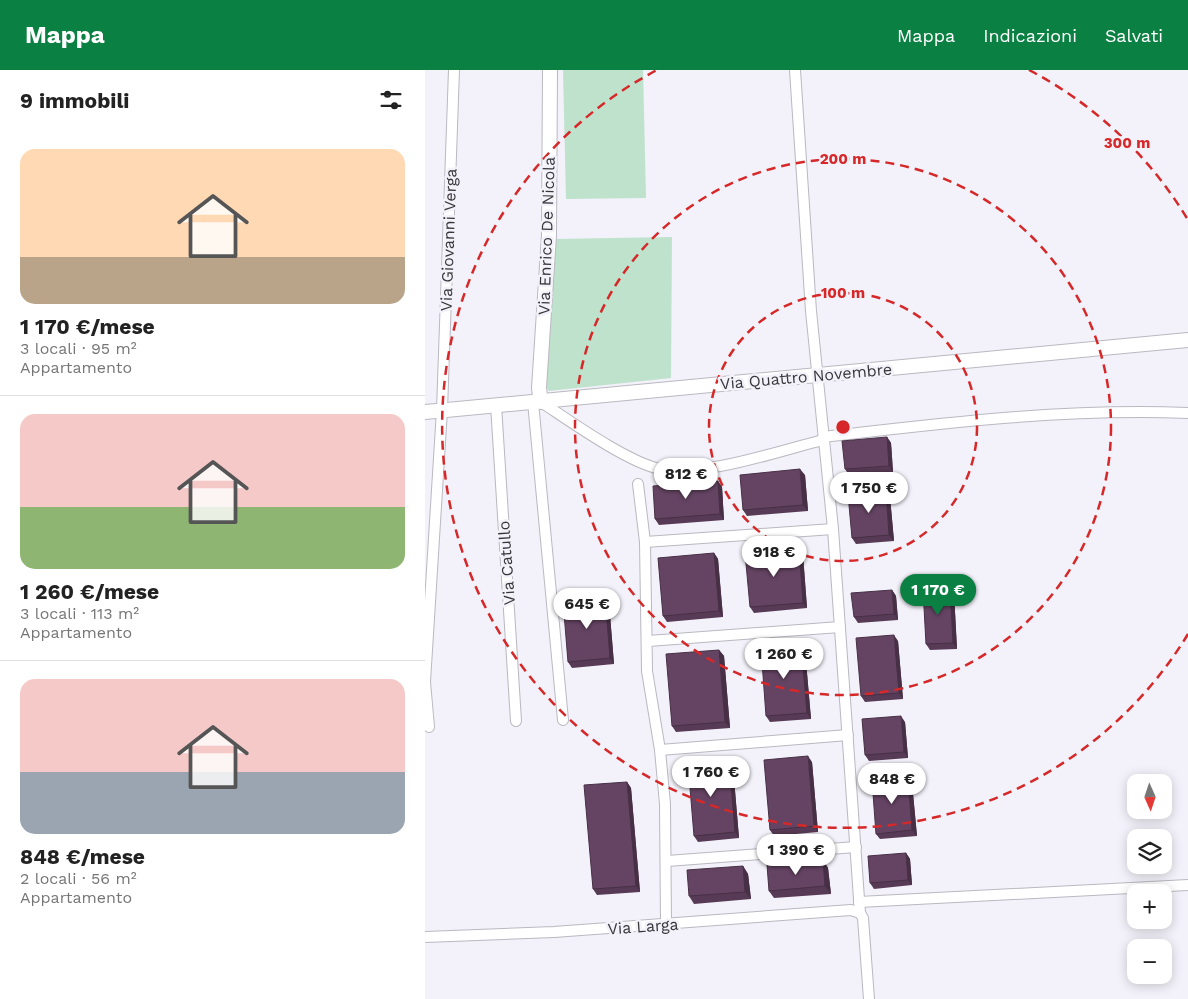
<!DOCTYPE html>
<html lang="it">
<meta charset="utf-8">
<style>
:root{--surface:#fff;--page:#f6f6f6;--text:#222;--muted:#767676;--line:#e0e0e0;--accent:#0b8043}
body{margin:0;font-family:"Work Sans",sans-serif;background:var(--page);color:var(--text);height:100vh;display:flex;flex-direction:column;font-size:19px;white-space:nowrap}
*{box-sizing:border-box;margin:0}
p{font-size:16px;color:var(--muted)}
.icon{flex:none;width:28px;height:28px;fill:none;stroke:currentColor;stroke-width:2;stroke-linecap:round;stroke-linejoin:round}
.map{position:relative;flex:1;overflow:hidden}
.drawer{display:flex;flex-direction:column;background:var(--surface);width:425px}
.drawer>*{flex:none}
.needle{width:32px;rotate:177deg}
.buttons{position:absolute;left:702px;top:704px;display:grid;gap:10px}
.buttons a{display:grid;place-items:center;width:45px;height:45px;border-radius:10px;background:var(--surface);box-shadow:0 2px 12px #0003;font-size:25px}
.price{position:absolute;translate:-50% -42px;padding:0 11px;border-radius:18px;background:#fff;color:#222;font-size:16px;line-height:32px;filter:drop-shadow(0 1px 2px #0008)}
.price::after{content:'';position:absolute;left:50%;top:30px;width:15px;height:11px;margin-left:-8px;background:inherit;clip-path:polygon(0 0,100% 0,50% 100%)}
.price.current{background:var(--accent);color:#fff}
ul{padding:0;list-style:none}
li{display:grid;align-content:center;gap:10px;height:265px;padding:0 20px}
li+li{border-top:1px solid var(--line)}
li span{display:grid;place-items:center;height:155px;border-radius:15px;color:#555}
li>.icon{margin-inline-start:auto}
span .icon{width:90px;height:90px;fill:#fffc;stroke-width:1}
li b{font-size:21px}
h2{display:flex;justify-content:space-between;align-items:center;height:60px;padding:0 20px;font-size:21px}
header{display:flex;align-items:center;gap:30px;box-sizing:border-box;height:70px;padding:0 25px;background:var(--accent);color:#fff}
header strong{font-size:24px}
nav{display:flex;gap:28px;margin-inline-start:auto;font-size:18px}
main{display:flex;flex:1;min-height:0}
.map>svg:first-child{display:block}
.green{fill:#bfe2cd}
.lines{fill:none;stroke-linecap:round;stroke-linejoin:round}
.street-casing{stroke:#bab8c0;stroke-width:12}
.secondary-casing{stroke:#bab8c0;stroke-width:16}
.street{stroke:#fff;stroke-width:10}
.secondary{stroke:#fff;stroke-width:14}
.wall{fill:#573a55}
.shaded-wall{fill:#473045}
.building{fill:#654463;stroke:#473045}
.ring{fill:none;stroke:#d62828;stroke-width:2.5;stroke-dasharray:9 6}
.labels{text-anchor:middle;stroke-width:5;stroke-linejoin:round;paint-order:stroke}
.street-label{font-size:16px;fill:#373639;stroke:#f3f1f9}
.centre{fill:#d62828;stroke:#f3f1f9;stroke-width:2.5}
.ring-label{font-size:15px;text-anchor:middle;font-weight:bold;fill:#d62828;stroke:#f3f1f9;stroke-width:5;stroke-linejoin:round;paint-order:stroke}
</style>
<header>
<strong>Mappa</strong>
<nav><a>Mappa</a><a>Indicazioni</a><a>Salvati</a></nav>
</header>
<main>
<section class="drawer">
<h2>9 immobili<svg class="icon" aria-label="filters" viewBox="0 0 24 24"><path d="M4 7h16M4 17h16"/><circle cx="9" cy="7" r="2"/><circle cx="15" cy="17" r="2"/></svg></h2>
<ul>
<li><span style="background:linear-gradient(#ffd9b3 70%,#b9a48a 0)"><svg class="icon" aria-label="home" viewBox="0 0 24 24"><path d="M3 11l9-7 9 7M6 9v11h12V9"/></svg></span><div><b>1 170 €/mese</b><p>3 locali · 95 m²</p><p>Appartamento</p></div></li>
<li><span style="background:linear-gradient(#f6c9c9 60%,#8fb573 0)"><svg class="icon" aria-label="home" viewBox="0 0 24 24"><path d="M3 11l9-7 9 7M6 9v11h12V9"/></svg></span><div><b>1 260 €/mese</b><p>3 locali · 113 m²</p><p>Appartamento</p></div></li>
<li><span style="background:linear-gradient(#f6c9c9 60%,#9aa5b1 0)"><svg class="icon" aria-label="home" viewBox="0 0 24 24"><path d="M3 11l9-7 9 7M6 9v11h12V9"/></svg></span><div><b>848 €/mese</b><p>2 locali · 56 m²</p><p>Appartamento</p></div></li>
</ul>
</section>
<div class="map">
<svg width="763" height="929" viewBox="0 0 763 929">
<rect width="100%" height="100%" fill="#f3f1f9"/>
<g class="green">
<path d="M138 0H218L221 128 141 129Z"/>
<path d="M247 167 246 308 124 321 119 314 130 169Z"/>
</g>
<g class="lines">
<g class="street-casing">
<g id="street">
<path d="M370 0 386 241 408 459 435 843 438 848 444 929"/>
<path d="M108 332 138 650"/>
<path d="M116 332C145 351 202 392 235 399 280 407 353 381 398 370"/>
<path d="M71 335 91 651"/>
<path d="M398 367C519 353 641 338 763 343"/>
<path d="M213 414 220 472 222 601 235 680 240 734 241 854"/>
<path d="M220 472 408 459"/>
<path d="M223 571 415 557"/>
<path d="M4 657 0 612 17 340 29 0"/>
<path d="M235 680 423 665"/>
<path d="M242 791 431 777"/>
<path d="M434 832 763 815"/>
<path d="M0 867 129 862 426 840 435 843"/>
</g>
</g>
<g class="secondary-casing">
<g id="secondary">
<path d="M116 332 114 318 124 165 125 0"/>
<path d="M0 342 763 270"/>
</g>
</g>
<use href="#street" class="street"/>
<use href="#secondary" class="secondary"/>
</g>
<g class="wall">
<path d="M462 367 466 373 468 402 424 405 420 399Z"/>
<path d="M380 405 383 441 322 446 318 440Z"/>
<path d="M293 411 297 417 299 450 234 455 230 449Z"/>
<path d="M465 427 469 471 431 474 427 468Z"/>
<path d="M374 479 378 485 382 538 329 543 325 537Z"/>
<path d="M289 483 293 489 298 547 242 552 238 546Z"/>
<path d="M525 518 529 523 532 579 505 580 501 574Z"/>
<path d="M467 520 471 526 473 550 433 553 429 547Z"/>
<path d="M184 533 189 594 147 598 143 592Z"/>
<path d="M473 571 478 629 440 632 436 626Z"/>
<path d="M376 574 380 580 386 649 345 652 341 646Z"/>
<path d="M294 580 299 586 305 658 251 662 247 656Z"/>
<path d="M480 652 483 688 444 691 440 685Z"/>
<path d="M387 692 393 762 349 766 345 760Z"/>
<path d="M308 697 314 768 273 772 269 766Z"/>
<path d="M202 712 206 718 215 822 172 825 168 819Z"/>
<path d="M487 713 492 766 455 769 451 764Z"/>
<path d="M481 783 485 789 487 815 449 819 445 813Z"/>
<path d="M398 790 403 798 406 824 349 828 344 821Z"/>
<path d="M318 796 323 804 326 829 269 834 264 826Z"/>
</g>
<g class="shaded-wall">
<path d="M462 367 466 373 468 402 464 396Z"/>
<path d="M375 399 380 405 383 441 378 435Z"/>
<path d="M293 411 297 417 299 450 295 444Z"/>
<path d="M461 421 465 427 469 471 464 465Z"/>
<path d="M374 479 378 485 382 538 378 533Z"/>
<path d="M289 483 293 489 298 547 294 541Z"/>
<path d="M525 518 529 523 532 579 528 573Z"/>
<path d="M467 520 471 526 473 550 469 544Z"/>
<path d="M180 527 184 533 189 594 185 588Z"/>
<path d="M469 565 473 571 478 629 474 623Z"/>
<path d="M376 574 380 580 386 649 382 643Z"/>
<path d="M294 580 299 586 305 658 300 652Z"/>
<path d="M476 646 480 652 483 688 479 682Z"/>
<path d="M383 686 387 692 393 762 389 756Z"/>
<path d="M304 691 308 697 314 768 310 762Z"/>
<path d="M483 707 487 713 492 766 487 760Z"/>
<path d="M202 712 206 718 215 822 211 816Z"/>
<path d="M481 783 485 789 487 815 483 810Z"/>
<path d="M398 790 403 798 406 824 400 816Z"/>
<path d="M318 796 323 804 326 829 320 822Z"/>
</g>
<g class="building">
<path d="M462 367 464 396 420 399 417 371Z"/>
<path d="M375 399 378 435 318 440 315 405Z"/>
<path d="M293 411 295 444 230 449 228 416Z"/>
<path d="M461 421 464 465 427 468 423 424Z"/>
<path d="M374 479 378 533 325 537 320 483Z"/>
<path d="M289 483 294 541 238 546 233 488Z"/>
<path d="M525 518 528 573 501 574 498 519Z"/>
<path d="M467 520 469 544 429 547 426 523Z"/>
<path d="M180 527 185 588 143 592 138 531Z"/>
<path d="M469 565 474 623 436 626 431 568Z"/>
<path d="M376 574 382 643 341 646 336 578Z"/>
<path d="M294 580 300 652 247 656 241 584Z"/>
<path d="M476 646 479 682 440 685 437 649Z"/>
<path d="M383 686 389 756 345 760 339 690Z"/>
<path d="M304 691 310 762 269 766 263 694Z"/>
<path d="M483 707 487 760 451 764 447 710Z"/>
<path d="M202 712 211 816 168 819 159 715Z"/>
<path d="M481 783 483 810 445 813 443 786Z"/>
<path d="M398 790 400 816 344 821 342 795Z"/>
<path d="M318 796 320 822 264 826 262 800Z"/>
</g>
<g class="ring">
<circle cx="418" cy="357" r="134"/>
<circle cx="418" cy="357" r="268"/>
<path d="M763 564A402 402 0 1 1 232 0M604 0A402 402 0 0 1 763 150"/>
</g>
<g class="labels">
<g class="street-label">
<text transform="translate(121 166) rotate(-88)" y="6">Via Enrico De Nicola</text>
<text transform="translate(23 170) rotate(-88)" y="6">Via Giovanni Verga</text>
<text transform="translate(381 306) rotate(-5)" y="6">Via Quattro Novembre</text>
<text transform="translate(81 493) rotate(-94)" y="6">Via Catullo</text>
<text transform="translate(218 856) rotate(-4)" y="6">Via Larga</text>
</g>
</g>
<circle cx="418" cy="357" r="8" class="centre"/>
<g class="ring-label">
<text x="702" y="78">300 m</text>
<text x="418" y="94">200 m</text>
<text x="418" y="228">100 m</text>
</g>
</svg>
<div class="buttons">
<a><svg class="needle" viewBox="-14 -14 28 28"><path d="M0-13l5 13h-10z" fill="#e53935"/><path d="M0 13l5-13h-10z" fill="#767676"/></svg></a>
<a><svg class="icon" aria-label="layers" viewBox="0 0 24 24"><path d="M12 4l9 5-9 5-9-5zM3 14l9 5 9-5"/></svg></a>
<a>+</a>
<a>−</a>
</div>
<b class="price" style="left:261px;top:430px">812 €</b>
<b class="price" style="left:444px;top:444px">1 750 €</b>
<b class="price" style="left:349px;top:508px">918 €</b>
<b class="price current" style="left:513px;top:546px">1 170 €</b>
<b class="price" style="left:162px;top:560px">645 €</b>
<b class="price" style="left:359px;top:610px">1 260 €</b>
<b class="price" style="left:286px;top:728px">1 760 €</b>
<b class="price" style="left:467px;top:735px">848 €</b>
<b class="price" style="left:371px;top:806px">1 390 €</b>
</div>
</main>
